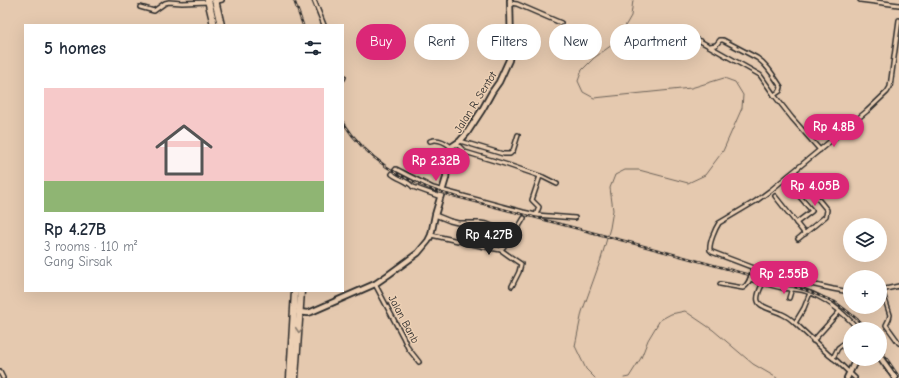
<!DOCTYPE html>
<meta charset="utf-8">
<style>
:root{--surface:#fff;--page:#f2f2f3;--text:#1f2937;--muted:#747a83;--accent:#db2777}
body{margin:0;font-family:"Comic Neue",sans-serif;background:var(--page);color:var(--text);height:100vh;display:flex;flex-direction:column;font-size:15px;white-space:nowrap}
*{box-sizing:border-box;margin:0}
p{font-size:13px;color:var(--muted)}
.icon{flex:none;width:22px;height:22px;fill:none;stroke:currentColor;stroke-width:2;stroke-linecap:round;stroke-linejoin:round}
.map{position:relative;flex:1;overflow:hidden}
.sheet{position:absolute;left:24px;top:24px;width:320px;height:268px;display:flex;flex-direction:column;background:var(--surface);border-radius:0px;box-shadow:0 4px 16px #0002}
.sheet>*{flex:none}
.guide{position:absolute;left:356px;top:24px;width:380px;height:36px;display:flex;gap:8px}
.controls{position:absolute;left:843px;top:218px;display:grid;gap:8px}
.controls a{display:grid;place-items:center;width:44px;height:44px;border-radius:50%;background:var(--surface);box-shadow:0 4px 16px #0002;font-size:20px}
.price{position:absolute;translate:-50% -34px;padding:0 9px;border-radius:14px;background:var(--accent);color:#fff;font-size:13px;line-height:26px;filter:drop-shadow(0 1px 2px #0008)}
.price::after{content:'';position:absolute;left:50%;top:24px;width:12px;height:9px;margin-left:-6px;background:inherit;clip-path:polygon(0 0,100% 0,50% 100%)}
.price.selected{background:#222;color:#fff}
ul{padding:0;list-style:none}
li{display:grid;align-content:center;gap:8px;height:212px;padding:0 20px}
li span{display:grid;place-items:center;height:124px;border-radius:0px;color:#555}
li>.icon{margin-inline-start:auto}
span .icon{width:72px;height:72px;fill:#fffc;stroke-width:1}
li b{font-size:17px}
h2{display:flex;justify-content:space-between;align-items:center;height:48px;padding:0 20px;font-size:17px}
.tag{padding:0 14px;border-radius:18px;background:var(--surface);box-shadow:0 4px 16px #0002;font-size:14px;line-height:36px}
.tag.selected{background:var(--accent);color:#fff}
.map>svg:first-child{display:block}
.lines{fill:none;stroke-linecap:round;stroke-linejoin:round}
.stream{stroke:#6d6359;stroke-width:1}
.street-casing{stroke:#2b2b2b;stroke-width:6}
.secondary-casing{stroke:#2b2b2b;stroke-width:8}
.highway-casing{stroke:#2b2b2b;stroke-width:9}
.street{stroke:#edd0b4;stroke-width:3}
.secondary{stroke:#edd0b4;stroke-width:4.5}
.highway{stroke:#edd0b4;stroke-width:6}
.rail-casing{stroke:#2b2b2b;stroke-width:2.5}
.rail{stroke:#edd0b4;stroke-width:1;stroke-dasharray:3;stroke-linecap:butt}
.oneway{stroke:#8c7e70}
.labels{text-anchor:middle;stroke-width:3;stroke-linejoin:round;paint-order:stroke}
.street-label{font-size:11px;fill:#2b2b2b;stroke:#edd0b4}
</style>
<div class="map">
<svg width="899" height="378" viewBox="0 0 899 378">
<rect width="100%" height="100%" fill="#e5c9af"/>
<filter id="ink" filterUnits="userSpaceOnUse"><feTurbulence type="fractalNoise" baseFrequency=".025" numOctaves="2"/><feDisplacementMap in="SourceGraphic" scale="8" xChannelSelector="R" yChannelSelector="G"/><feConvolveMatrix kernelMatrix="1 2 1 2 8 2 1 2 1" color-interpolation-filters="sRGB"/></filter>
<g filter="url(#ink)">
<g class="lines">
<g class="stream">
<path d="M595 378 586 369 575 346 582 312 601 259 610 228 613 210 610 188 615 175 625 170H639L688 183 705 175 723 151 742 108 743 95 735 82 724 78 691 88 594 98 583 92 578 81 582 70 594 58 616 42 631 16 633 0"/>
<path d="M624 378 629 377 641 358 648 340 660 320 671 314 685 311 713 330 753 364 777 378"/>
</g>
<g class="street-casing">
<g id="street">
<path d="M314 0 324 25"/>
<path d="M860 0 899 5"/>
<path d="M214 2 222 0"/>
<path d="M510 3 517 4 561 23"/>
<path d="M140 7 154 11 165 3 169 2 182 3 209 2"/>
<path d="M666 44C677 37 688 36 700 41L760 75 774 95 792 118 820 150"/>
<path d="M710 46 716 45 720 40H723L757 58C768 65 774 77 781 87L780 91 774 95"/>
<path d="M343 76 344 77 343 79"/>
<path d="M430 141C438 138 445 142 451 147"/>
<path d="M460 141 503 154H510L513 151 518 135"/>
<path d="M457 144 465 152 508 165 543 177 557 184"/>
<path d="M795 171 827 210 826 216 798 239"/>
<path d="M789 184 812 211 796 223"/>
<path d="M775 196 805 234"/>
<path d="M441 197 413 187C408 181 398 179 392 174L396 169 433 188 523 212 536 215 575 218"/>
<path d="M435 215 450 221 458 223H480L487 224 513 235"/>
<path d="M536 215 539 207 532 200 540 176"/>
<path d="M431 235 490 248 501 250 518 228 524 218"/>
<path d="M501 250 515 260 521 264 519 272 512 286"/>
<path d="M750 279C761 282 772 286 783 288 790 289 798 289 805 291 827 298 843 312 858 329"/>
<path d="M763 283C761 287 756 296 758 301 759 307 777 311 782 314 787 316 791 319 795 323"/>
<path d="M375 284 403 337 408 348 419 362"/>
<path d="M720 284 743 288C750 284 751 275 753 268"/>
<path d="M881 290 899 286"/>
<path d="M882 290 890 315 889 319 886 325 899 343"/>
<path d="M850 292 833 289 775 276 712 252 710 250C709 243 715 229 719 223L756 201 771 190 867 111 887 92 890 87 899 20"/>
<path d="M810 293 804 308 795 323 829 355 837 361 855 378"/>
<path d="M789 298 792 288"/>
<path d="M813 341 840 311"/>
<path d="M833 358 838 348 850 339"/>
<path d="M0 372 3 378"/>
</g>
</g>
<g class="secondary-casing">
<g id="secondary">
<path d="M298 312 308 313 311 312 375 284 388 275 418 253 428 241 431 235 435 215 446 178 447 168 446 164V158L450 150 451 147 460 141 467 133 482 110 492 92 499 82 509 60 511 47 510 0"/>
<path d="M880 357 895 378"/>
<path d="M847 378 856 359"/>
</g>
</g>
<g class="highway-casing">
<g id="highway">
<path d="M208 0 214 25"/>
<path d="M215 0 221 25"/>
<path d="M290 378 295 291"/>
<path d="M295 378 301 291"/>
</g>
</g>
<use href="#street" class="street"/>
<use href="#secondary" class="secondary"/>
<use href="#highway" class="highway"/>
<g class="rail-casing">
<g id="rail">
<path d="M294 0 303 25"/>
<path d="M343 122C367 160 401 179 442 193L636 244 805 290 835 302 847 311 858 320 865 329"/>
<path d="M880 349 899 377"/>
</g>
</g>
<use href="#rail" class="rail"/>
</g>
<defs><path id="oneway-chevron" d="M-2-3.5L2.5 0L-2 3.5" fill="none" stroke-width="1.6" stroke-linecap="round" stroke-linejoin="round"/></defs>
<use class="oneway" href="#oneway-chevron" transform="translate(299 330) rotate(95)"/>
</g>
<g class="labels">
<g class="street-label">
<text transform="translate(475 102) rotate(-58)" y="4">Jalan R. Sentot</text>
<text transform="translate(404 319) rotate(62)" y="4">Jalan Banb</text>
</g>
</g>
</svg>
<div class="controls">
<a><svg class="icon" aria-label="layers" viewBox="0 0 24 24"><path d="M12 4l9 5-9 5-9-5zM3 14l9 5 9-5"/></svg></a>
<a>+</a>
<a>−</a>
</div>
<b class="price" style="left:834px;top:148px">Rp 4.8B</b>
<b class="price" style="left:436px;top:182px">Rp 2.32B</b>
<b class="price" style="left:815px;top:207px">Rp 4.05B</b>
<b class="price selected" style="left:489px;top:256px">Rp 4.27B</b>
<b class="price" style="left:784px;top:295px">Rp 2.55B</b>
<div class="guide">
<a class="tag selected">Buy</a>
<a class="tag">Rent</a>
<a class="tag">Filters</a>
<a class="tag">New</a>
<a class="tag">Apartment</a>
</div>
<section class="sheet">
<h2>5 homes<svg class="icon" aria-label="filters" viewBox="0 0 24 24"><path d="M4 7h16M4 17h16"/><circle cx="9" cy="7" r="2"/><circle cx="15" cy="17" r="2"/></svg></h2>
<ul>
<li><span style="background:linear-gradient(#f6c9c9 75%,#8fb573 0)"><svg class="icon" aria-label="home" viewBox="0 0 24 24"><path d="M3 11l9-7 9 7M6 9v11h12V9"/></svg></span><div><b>Rp 4.27B</b><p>3 rooms · 110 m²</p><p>Gang Sirsak</p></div></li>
</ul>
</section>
</div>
